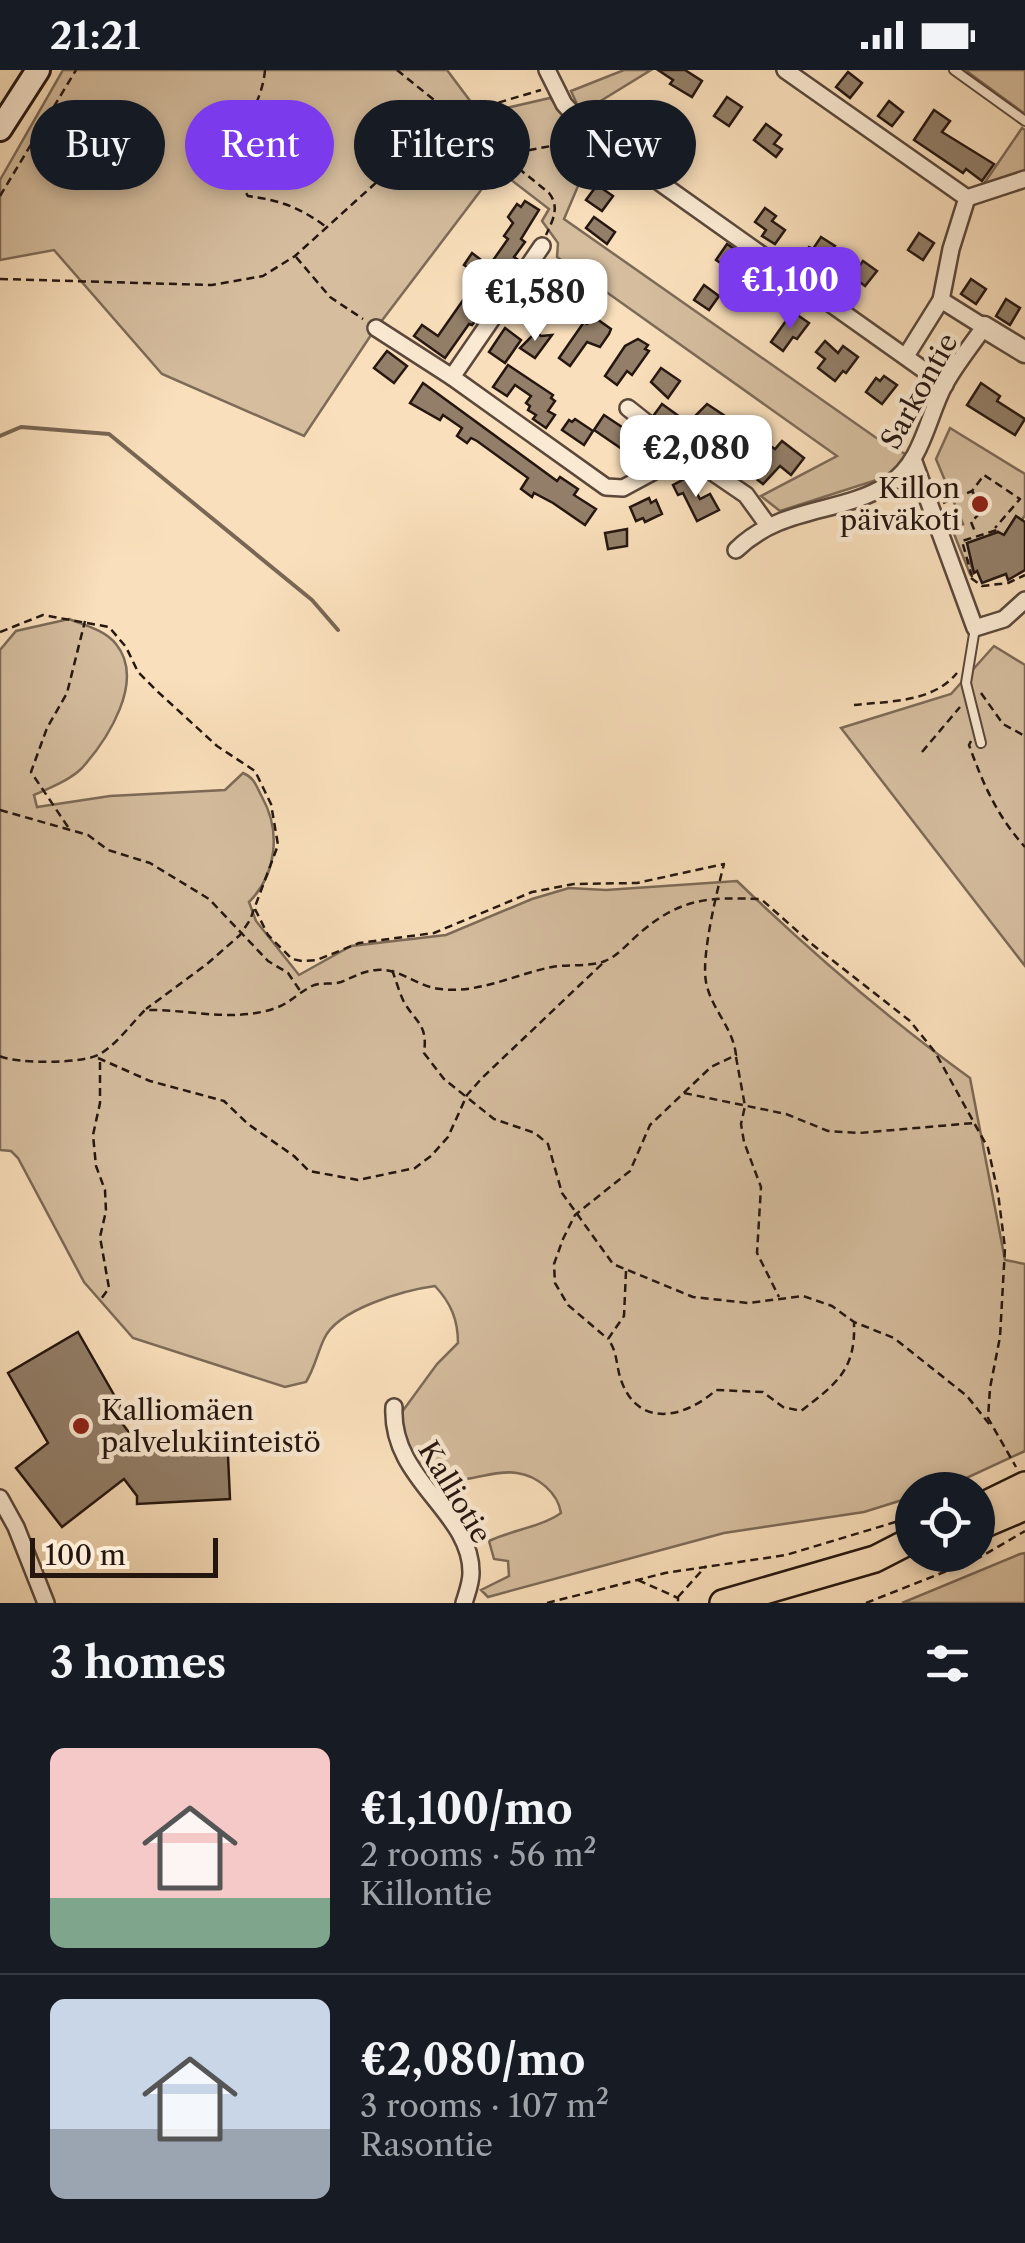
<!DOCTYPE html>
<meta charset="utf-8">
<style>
:root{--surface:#171b24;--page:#20242c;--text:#f1f3f6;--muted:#9ea1a6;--line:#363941;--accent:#7c3aed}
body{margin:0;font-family:"Libre Caslon Text",serif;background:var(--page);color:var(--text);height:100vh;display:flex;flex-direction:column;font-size:38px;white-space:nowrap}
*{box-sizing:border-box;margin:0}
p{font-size:32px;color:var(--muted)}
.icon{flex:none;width:55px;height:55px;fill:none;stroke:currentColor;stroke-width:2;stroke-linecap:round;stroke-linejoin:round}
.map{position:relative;height:1533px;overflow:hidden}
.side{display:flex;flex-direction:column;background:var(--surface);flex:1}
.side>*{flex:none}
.hud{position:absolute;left:30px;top:30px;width:965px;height:90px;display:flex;gap:20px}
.controls{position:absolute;left:895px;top:1402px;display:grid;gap:20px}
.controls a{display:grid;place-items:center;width:100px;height:100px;border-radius:50%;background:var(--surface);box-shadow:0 5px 15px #0003;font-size:50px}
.scale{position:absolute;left:30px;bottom:25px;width:188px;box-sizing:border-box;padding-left:10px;border:5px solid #251610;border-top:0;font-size:28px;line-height:35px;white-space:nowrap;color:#251610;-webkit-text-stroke:8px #fbead3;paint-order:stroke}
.price{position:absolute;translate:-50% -85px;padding:0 22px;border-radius:20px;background:#fff;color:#222;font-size:32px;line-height:65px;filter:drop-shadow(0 2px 5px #0008)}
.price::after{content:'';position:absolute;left:50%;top:60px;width:30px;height:22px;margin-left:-15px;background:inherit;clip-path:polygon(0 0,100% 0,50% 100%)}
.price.selected{background:var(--accent);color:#fff}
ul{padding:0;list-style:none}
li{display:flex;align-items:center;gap:30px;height:250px;padding:0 50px}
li+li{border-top:2px solid var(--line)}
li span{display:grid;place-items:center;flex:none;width:280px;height:200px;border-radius:15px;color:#555}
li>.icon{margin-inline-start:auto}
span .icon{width:120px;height:120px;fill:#fffc;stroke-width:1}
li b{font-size:42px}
h2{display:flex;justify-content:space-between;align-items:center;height:120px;padding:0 50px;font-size:42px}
.tag{padding:0 35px;border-radius:45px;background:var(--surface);box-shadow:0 5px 15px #0003;font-size:35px;line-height:90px}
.tag.selected{background:var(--accent);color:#fff}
.status{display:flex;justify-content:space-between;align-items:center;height:70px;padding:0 50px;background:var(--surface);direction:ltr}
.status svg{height:28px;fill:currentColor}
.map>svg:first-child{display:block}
.green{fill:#d5bd9e;stroke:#7d6a57;stroke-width:2.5}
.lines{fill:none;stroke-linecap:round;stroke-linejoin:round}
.stream{stroke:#796654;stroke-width:4}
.building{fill:#937f69;stroke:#251610;stroke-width:2.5}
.service-casing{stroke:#5a483b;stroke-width:12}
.minor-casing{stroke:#5a483b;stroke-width:20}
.tertiary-casing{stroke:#5a483b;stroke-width:25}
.secondary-casing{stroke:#251610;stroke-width:28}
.primary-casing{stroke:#251610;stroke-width:30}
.path{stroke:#251610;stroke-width:2.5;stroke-dasharray:8 5;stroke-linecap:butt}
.service{stroke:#fbead3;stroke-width:8}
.minor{stroke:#fbead3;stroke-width:15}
.tertiary{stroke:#fbead3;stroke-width:20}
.secondary{stroke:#fbead3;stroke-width:22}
.primary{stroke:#f9dfbb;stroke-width:25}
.poi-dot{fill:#8f2418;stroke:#fbead3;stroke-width:4}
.labels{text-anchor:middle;stroke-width:9;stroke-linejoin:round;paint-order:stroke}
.street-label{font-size:28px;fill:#251610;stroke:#fbead3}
.poi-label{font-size:28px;fill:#251610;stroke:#fbead3;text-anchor:end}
</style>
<div class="status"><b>21:21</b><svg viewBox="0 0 49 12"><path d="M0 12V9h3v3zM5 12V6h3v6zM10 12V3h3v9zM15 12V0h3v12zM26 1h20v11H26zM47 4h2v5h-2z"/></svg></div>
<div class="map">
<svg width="1025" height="1533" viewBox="0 0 1025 1533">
<rect width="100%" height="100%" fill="#f9dfbb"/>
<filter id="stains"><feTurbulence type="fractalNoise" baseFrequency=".002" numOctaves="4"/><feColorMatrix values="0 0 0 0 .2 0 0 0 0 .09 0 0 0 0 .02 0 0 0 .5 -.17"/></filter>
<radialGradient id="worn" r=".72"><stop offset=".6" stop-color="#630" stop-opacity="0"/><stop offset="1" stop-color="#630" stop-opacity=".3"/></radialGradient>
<g class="green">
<path d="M63 0H447L480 44 550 28 595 76 564 149 875 367 907 385 889 406 780 441 761 426 837 386 557 187 558 173 542 151 549 139 497 99 371 265 304 366 162 304 54 180 0 190V110Z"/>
<path d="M624 0H651L581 43 571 21Z"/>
<path d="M965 0H1025V44Z"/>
<path d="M1022 58 1025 60V104L983 115Z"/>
<path d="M950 358 1025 404V445L1022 450 1016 447 1004 465 997 461 992 466 967 473 973 489 969 490 974 503 970 504 952 459 963 454 936 389Z"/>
<path d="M69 549C84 555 105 560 116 574 146 611 107 670 82 698 70 710 50 718 34 725L37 737 110 726 225 720 243 703C255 708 256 716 262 727 281 761 277 804 249 832L256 851 299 905 351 876 446 865 532 829 569 818 606 820 737 811C811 882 887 948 970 1008L1005 1190 1025 1194V1381L947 1417 912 1420V1427L864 1442 724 1463 488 1527 481 1520 509 1506 508 1491 494 1489 489 1471C512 1460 541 1457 561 1443 558 1423 538 1406 517 1403 501 1400 477 1408 461 1410L454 1418 459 1436 452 1439C423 1415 408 1381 399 1346L437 1294 458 1273C458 1250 451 1233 435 1216 405 1220 337 1239 324 1269 317 1284 315 1297 306 1312L285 1317 133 1268 84 1212 18 1088 11 1081 0 1080V580L16 561Z"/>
<path d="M994 576 1025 595V896L841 658 951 624Z"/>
<path d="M1025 1483V1533H902L1020 1484Z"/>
</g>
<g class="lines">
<path class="stream" d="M0 366 21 357 109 364 312 530 338 560"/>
</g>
<g class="building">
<path d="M658 0H685L702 11 692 27 670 14 673 10Z"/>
<path d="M848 2 862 13 850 28 836 17Z"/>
<path d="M727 27 742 37 729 56 714 46Z"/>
<path d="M889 31 903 42 892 56 878 46Z"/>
<path d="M934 40 950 51 942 62 994 94 982 111 966 99 963 103 914 70Z"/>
<path d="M766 54 781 65 774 74 782 79 776 87 754 70Z"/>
<path d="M656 68 670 78 659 93 645 84Z"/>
<path d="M597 115 613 126 602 141 586 130Z"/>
<path d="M525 131 539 140 521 169 525 172 514 187 517 189 476 244 479 246 472 255 469 254 445 288 414 266 422 255 438 266 480 206 464 195 472 183 489 196 508 169 504 166 513 153 508 147 517 134 521 137Z"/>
<path d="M765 138 776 146 772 151 785 160 775 174 762 166 766 160 755 152Z"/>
<path d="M594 147 615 162 607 174 586 158Z"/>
<path d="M919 163 934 173 923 190 908 180Z"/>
<path d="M821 167 835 176 821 198 817 195 812 202 798 193 809 177 813 179Z"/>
<path d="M727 174 743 185 732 201 716 190Z"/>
<path d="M863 191 877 201 865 216 852 206Z"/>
<path d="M971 209 986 219 976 234 961 224Z"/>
<path d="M537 211 557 224 562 217 574 225 572 229 576 231 563 249 529 221Z"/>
<path d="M704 215 719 226 709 240 694 230Z"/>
<path d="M1006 229 1020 238 1010 255 996 246Z"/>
<path d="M796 244 809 253 797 269 793 267 783 281 771 272 788 248 791 251Z"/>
<path d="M594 247 611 259 609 264 600 277 587 272 570 296 559 288 584 252 587 254Z"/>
<path d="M505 258 521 270 505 293 489 282Z"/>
<path d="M536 262 541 266 552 265 535 288 520 278Z"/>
<path d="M638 269 648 275 645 279 649 281 632 305 627 301 617 315 605 306 625 276Z"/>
<path d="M825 271 838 283 843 276 858 287 846 303 843 301 835 311 818 298 825 289 816 282Z"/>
<path d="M387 281 407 296 394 313 374 298Z"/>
<path d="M508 295 553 325 551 328 555 331 548 341 555 345 546 358 533 349 536 345 528 340 530 336 526 333 531 326 515 315 507 326 493 317Z"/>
<path d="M661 298 680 311 668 328 651 312Z"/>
<path d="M884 306 897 315 882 334 866 322 876 308 880 311Z"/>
<path d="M423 313 557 411 560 407 578 419 574 425 596 439 585 455 553 433 534 423 532 427 521 419 528 408 477 371 471 368 467 373 457 366 462 358 443 345 440 350 410 333Z"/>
<path d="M981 313 1000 326 997 331 1025 349 1015 365 967 335Z"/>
<path d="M662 334 694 357 686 368 654 345Z"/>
<path d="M707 334 775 379 782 371 804 388 791 405 780 396 763 414 755 408 765 393 735 371 725 385 716 379 724 368 694 347Z"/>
<path d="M604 345 652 377 641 392 594 360Z"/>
<path d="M575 349 593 361 584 375 562 360 569 350 572 352Z"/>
<path d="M688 407 700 429 710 424 719 440 697 451 683 423 678 425 673 415Z"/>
<path d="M649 428 651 433 656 430 662 444 645 452 643 448 636 451 630 437Z"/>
<path d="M1016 446 1025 452V500L1008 510 1006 504 982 513 977 501 974 503 967 473 998 462 1004 465Z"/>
<path d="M627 459V476L608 479 605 463Z"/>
<path d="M78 1262 125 1344 118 1348 134 1369 227 1364 230 1429 137 1434V1426L124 1409 62 1457 16 1398 48 1373 8 1303Z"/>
</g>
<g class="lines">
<g class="service-casing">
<g id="service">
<path d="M954 0 1025 51"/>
<path d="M975 558 966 613 981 673"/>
</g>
</g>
<g class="minor-casing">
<g id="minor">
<path d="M547 0 564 34 590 63 945 315"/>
<path d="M785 0 967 128 951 179 941 230 906 286"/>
<path d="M967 128 1025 109"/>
<path d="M542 176 452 307 606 417 623 418 686 384 746 425 767 454"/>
<path d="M376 258 452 307"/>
<path d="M628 338 686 384"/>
<path d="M913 389 975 558 1004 549 1025 530"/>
<path d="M736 480C782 435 840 445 889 414 923 392 927 347 945 314 956 294 971 276 984 257L941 230"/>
<path d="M394 1337C390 1410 472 1442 471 1503 471 1513 467 1523 464 1533"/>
<path d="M0 1428 16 1457 46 1533"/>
</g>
</g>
<g class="tertiary-casing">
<path id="tertiary" d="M984 257 1025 282"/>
</g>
<g class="secondary-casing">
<path id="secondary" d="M0 59 38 0"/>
</g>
<g class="primary-casing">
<g id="primary">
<path d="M978 1438 1025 1415"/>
<path d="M978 1457 1025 1437"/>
<path d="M723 1533 875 1489 912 1470"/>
</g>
</g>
<g class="path">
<path d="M265 0C261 49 216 76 248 126 279 130 299 137 325 156"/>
<path d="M397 0 549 123C560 137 553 150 546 165"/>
<path d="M503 85 578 71"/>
<path d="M0 126 76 0"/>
<path d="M296 187 330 227 363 249"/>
<path d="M0 209 212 215 263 206 295 186 432 62 497 33 541 20"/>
<path d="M972 421 983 440 971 452 976 464"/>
<path d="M943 433 972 421 984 405 1020 429 995 458"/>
<path d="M972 507 962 471 997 460"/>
<path d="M971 508 982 516 1008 513 1025 505"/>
<path d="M0 562 43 545 109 557 126 577 138 602 157 621 217 676 255 701 271 734 278 775 250 850 240 865 207 894 146 939"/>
<path d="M981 623 1003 654 1025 666"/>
<path d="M854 635C889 631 932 633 957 603"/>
<path d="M971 671 969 675C983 714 997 746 1025 777"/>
<path d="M922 682 960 637"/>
<path d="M0 740 88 765 108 780 150 793 209 829 268 891 288 903 301 922"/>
<path d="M68 757 31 702 47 658 67 623 85 551"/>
<path d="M255 839 268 865 292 889 302 891 317 890 359 873 434 863 532 822 574 814 637 813 724 794C717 821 701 886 706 912 711 939 733 957 736 985L711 997 650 1055 630 1101 575 1145 563 1169 554 1194 555 1213 568 1235 608 1269"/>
<path d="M392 900C396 910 399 922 404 932 416 953 428 954 424 983L444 1009 494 1049 535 1063 548 1074 562 1123 613 1194 693 1227 748 1233 803 1226 832 1236 854 1252 894 1268 967 1326 990 1355"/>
<path d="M0 986C16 994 84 994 100 984 117 974 131 954 145 940 186 939 225 951 266 941 290 935 293 926 312 916 320 912 332 915 341 912 354 907 362 901 377 900 401 898 417 917 441 919 478 924 516 904 552 897 568 894 590 897 605 891 618 886 630 871 641 862 681 828 709 827 761 829L813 875 910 951 935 982 988 1078 998 1123 1005 1178 1000 1267 990 1318 988 1348 1016 1397"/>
<path d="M736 987 745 1036 741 1054 744 1072 761 1117 757 1183 779 1227"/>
<path d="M98 988 150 1011 224 1031 248 1054 294 1086 309 1101 358 1110 415 1098 431 1086 448 1067 467 1025 482 1008 605 891"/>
<path d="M100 992V1033L93 1065 96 1096 105 1120 106 1141 100 1167 109 1218 101 1229"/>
<path d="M684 1023 786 1044 828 1061 859 1063 974 1053"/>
<path d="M626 1201 624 1246 608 1269C617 1281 616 1293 620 1307 636 1359 684 1349 716 1320L763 1322 783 1337 801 1341C836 1314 856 1300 854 1253"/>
<path d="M638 1510 678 1528V1533"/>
<path d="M678 1527 706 1496"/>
<path d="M547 1533 665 1503 786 1485 912 1447"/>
<path d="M866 1533 977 1489 1025 1461"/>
</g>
<use href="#service" class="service"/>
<use href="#minor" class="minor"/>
<use href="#tertiary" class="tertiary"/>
<use href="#secondary" class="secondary"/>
<use href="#primary" class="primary"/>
</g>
<g class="poi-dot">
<circle cx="980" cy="434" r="10"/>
<circle cx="81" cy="1356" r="10"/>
</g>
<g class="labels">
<g class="street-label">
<text transform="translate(919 321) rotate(-61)" y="10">Sarkontie</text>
<text transform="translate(455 1422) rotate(59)" y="10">Kalliotie</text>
</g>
<g class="poi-label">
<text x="960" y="428">Killon<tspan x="960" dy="32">päiväkoti</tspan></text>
<text x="101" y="1350" text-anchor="start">Kalliomäen<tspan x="101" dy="32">palvelukiinteistö</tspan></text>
</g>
</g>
<rect width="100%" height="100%" filter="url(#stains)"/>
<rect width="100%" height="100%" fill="url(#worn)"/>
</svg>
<div class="controls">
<a><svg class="icon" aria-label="locate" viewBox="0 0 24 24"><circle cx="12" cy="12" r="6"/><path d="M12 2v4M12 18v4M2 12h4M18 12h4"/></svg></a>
</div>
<div class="scale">100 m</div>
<b class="price selected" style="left:790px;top:262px">€1,100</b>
<b class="price" style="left:535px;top:274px">€1,580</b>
<b class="price" style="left:696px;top:430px">€2,080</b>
<div class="hud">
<a class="tag">Buy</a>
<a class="tag selected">Rent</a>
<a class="tag">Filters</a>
<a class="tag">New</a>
</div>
</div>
<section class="side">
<h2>3 homes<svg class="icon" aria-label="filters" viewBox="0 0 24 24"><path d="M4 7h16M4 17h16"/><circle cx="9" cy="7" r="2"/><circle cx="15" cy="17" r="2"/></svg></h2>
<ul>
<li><span style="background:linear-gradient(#f6c9c9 75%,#7fa58c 0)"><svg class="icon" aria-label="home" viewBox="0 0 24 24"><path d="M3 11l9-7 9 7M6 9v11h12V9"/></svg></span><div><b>€1,100/mo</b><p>2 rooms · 56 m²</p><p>Killontie</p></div></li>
<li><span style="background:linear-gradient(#c9d6e8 65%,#9aa5b1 0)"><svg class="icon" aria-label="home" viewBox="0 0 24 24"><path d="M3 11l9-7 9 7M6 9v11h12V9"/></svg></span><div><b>€2,080/mo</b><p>3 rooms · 107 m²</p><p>Rasontie</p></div></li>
</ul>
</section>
